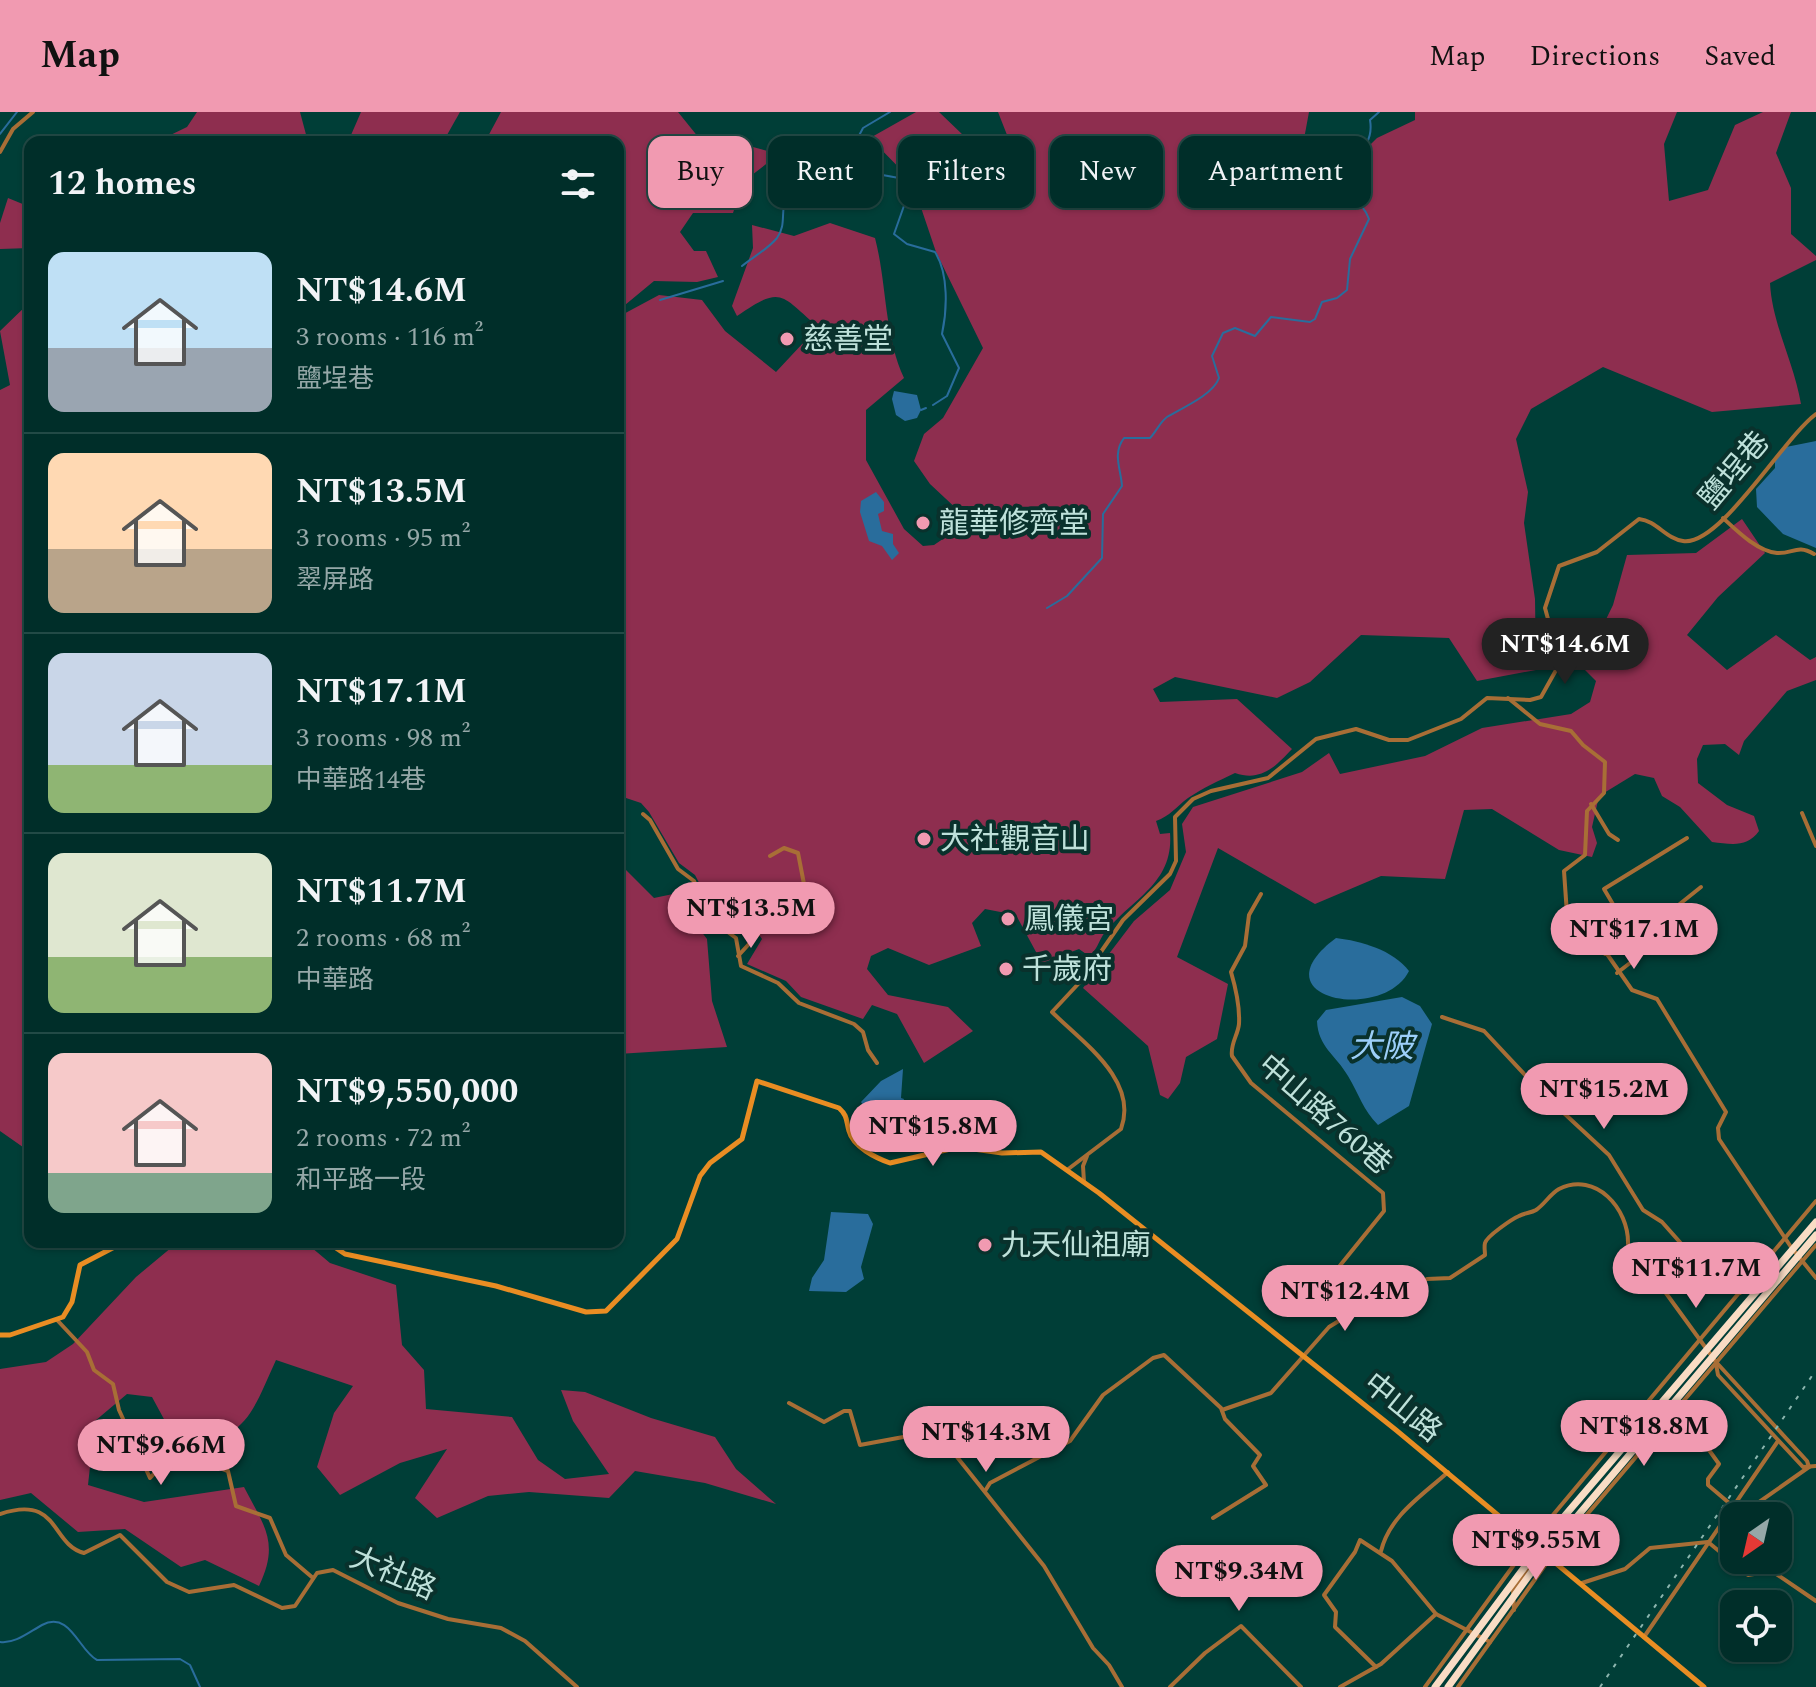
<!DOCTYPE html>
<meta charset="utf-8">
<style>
:root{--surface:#002e29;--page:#0a3631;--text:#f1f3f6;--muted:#95a8a8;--line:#224a46;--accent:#f19ab1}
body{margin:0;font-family:Spectral,"Noto Sans TC",serif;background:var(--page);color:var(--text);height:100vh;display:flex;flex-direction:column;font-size:30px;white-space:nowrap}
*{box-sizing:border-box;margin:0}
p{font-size:26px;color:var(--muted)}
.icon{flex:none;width:44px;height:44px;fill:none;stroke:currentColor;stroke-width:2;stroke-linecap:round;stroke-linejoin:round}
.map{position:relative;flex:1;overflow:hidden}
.sheet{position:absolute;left:24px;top:24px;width:600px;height:1112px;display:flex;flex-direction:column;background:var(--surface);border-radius:16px;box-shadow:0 2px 6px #0004,0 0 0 2px var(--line)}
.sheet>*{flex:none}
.hud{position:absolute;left:648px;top:24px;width:760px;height:72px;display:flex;gap:16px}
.needle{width:52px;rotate:214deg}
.tools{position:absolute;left:1720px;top:1390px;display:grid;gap:16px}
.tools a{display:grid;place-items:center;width:72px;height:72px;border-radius:16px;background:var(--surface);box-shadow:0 2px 6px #0004,0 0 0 2px var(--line);font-size:40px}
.price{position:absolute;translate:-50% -68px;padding:0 18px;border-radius:28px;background:var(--accent);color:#111;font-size:26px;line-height:52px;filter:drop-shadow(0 2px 4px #0008)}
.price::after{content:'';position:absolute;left:50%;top:48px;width:24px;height:18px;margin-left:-12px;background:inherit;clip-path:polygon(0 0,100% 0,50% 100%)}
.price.current{background:#222;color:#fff}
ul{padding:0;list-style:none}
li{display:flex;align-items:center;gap:24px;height:200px;padding:0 24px}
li+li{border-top:2px solid var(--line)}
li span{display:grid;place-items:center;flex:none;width:224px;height:160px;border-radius:16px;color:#555}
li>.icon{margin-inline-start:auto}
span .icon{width:96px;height:96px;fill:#fffc;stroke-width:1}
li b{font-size:34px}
h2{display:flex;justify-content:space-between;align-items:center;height:96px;padding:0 24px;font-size:34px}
.pill{padding:0 28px;border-radius:16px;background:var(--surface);box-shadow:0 2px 6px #0004,0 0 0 2px var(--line);font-size:28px;line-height:72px}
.pill.current{background:var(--accent);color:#111}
header{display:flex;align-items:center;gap:48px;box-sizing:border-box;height:112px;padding:0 40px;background:var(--accent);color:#111}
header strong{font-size:38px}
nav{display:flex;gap:44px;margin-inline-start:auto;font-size:28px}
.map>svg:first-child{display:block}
.green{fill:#8e2e4f}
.water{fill:#296d9c}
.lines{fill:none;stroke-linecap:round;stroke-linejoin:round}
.stream{stroke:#296d9c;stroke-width:2}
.minor{stroke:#a86e36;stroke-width:4}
.tertiary{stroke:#a86e36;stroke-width:4}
.secondary{stroke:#e98d23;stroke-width:5}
.rail{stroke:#8cb6af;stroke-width:2;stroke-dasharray:4 8;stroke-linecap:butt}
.motorway-bridge{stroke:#f9dcc4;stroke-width:7}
.poi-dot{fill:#f19ab1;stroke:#09312c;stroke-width:3}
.labels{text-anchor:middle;stroke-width:8;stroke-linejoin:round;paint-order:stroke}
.poi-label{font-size:30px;fill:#bee1da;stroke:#09312c;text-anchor:start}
.street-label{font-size:30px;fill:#bee1da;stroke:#09312c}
.water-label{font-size:32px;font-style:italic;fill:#9ccff9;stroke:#09312c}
</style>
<header>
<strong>Map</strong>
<nav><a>Map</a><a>Directions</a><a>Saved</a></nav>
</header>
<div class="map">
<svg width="1816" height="1575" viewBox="0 0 1816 1575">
<rect width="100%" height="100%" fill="#003e37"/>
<g class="green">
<path d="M197 0H300L308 30H156L187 15Z"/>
<path d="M361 0H460L443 30H348Z"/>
<path d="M501 0H678L699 26 731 29 779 42 743 70 733 101H693L680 120 694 139H706L718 165 697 170 654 169 625 193H618V30H485Z"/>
<path d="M916 0H939L988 47 1009 28 998 0H1309L1304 27 1317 86 1377 26 1415 8V0H1677L1664 32 1669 89 1708 78 1735 13 1763 0H1791L1776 41 1791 76V122L1816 144V148L1770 171C1772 212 1794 250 1801 292L1712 300 1603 255 1531 297 1516 327 1528 380 1524 411 1535 487 1536 558 1477 569 1449 526 1361 523 1310 570 1277 586 1175 565 1153 577 1160 590 1237 587 1292 637C1275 655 1261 670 1235 661 1218 669 1203 676 1188 686 1176 695 1170 704 1156 709L1160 722 1170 721C1174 773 1130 787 1103 823 1098 831 1097 838 1089 844L1079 837 1042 851 1016 803 985 797 972 811 981 834 929 853 888 836 871 844 867 857 888 883 948 895 973 919 924 951 897 902 872 893 863 907 801 885 786 869 747 852 762 827 746 804 708 788 695 763 679 751 649 700 641 691 620 684 618 691V205L659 183 702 188 725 219 776 260 818 215C780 182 782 173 737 204L732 194 753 136 752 113 794 124 830 111 875 126C887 172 884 223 904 266L866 298V348L904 417 923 434 934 433 956 418 960 400 930 372 914 349 924 322 943 306 983 236 936 140 912 69 870 26Z"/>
<path d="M8 86 30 95V136L0 137V111Z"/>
<path d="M30 190V1040L0 1019V278L10 273 0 219Z"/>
<path d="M1742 407 1765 441 1718 485 1687 523 1727 558 1776 523 1810 548 1816 545V568L1787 579 1744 629 1739 643 1725 632 1703 633 1697 647 1698 671 1727 693 1754 704 1759 719C1747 736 1731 732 1712 730L1680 695 1662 684 1654 666 1635 662 1599 684 1592 715 1597 731 1592 745 1559 738 1492 697 1464 698 1445 767 1381 764 1315 792 1218 736 1177 845 1228 872 1217 927 1186 945 1180 971 1168 987 1160 983 1148 934 1083 876 1134 809 1170 778 1186 740 1182 712 1193 695 1302 660 1329 641 1340 662 1425 644 1482 616 1571 602 1590 590 1596 569 1569 542 1593 534 1613 493 1627 443 1696 441Z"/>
<path d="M618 750 654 786 673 782 707 827 712 889 727 935 618 942Z"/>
<path d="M178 1130H305L330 1151 396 1173 402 1233 424 1258 426 1297 512 1305 538 1348 565 1367 609 1362 573 1309 561 1278 585 1280 651 1306 715 1325 736 1357 776 1392 705 1371 635 1359 609 1386 529 1380 488 1384 437 1406 415 1386 447 1337 400 1351 340 1383 317 1355 334 1301 353 1274 276 1248C251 1303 246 1330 178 1333L152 1285 127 1282 95 1309 88 1373 144 1390 244 1375C264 1414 280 1430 259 1474L205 1448 181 1455 125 1417 78 1420 31 1381 0 1388V1257L46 1250 73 1232 136 1165Z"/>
</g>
<g class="water">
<path d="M894 279 917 283 921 298 917 306 905 309 896 303 892 287Z"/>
<path d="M1816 329V436L1783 422 1757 395 1756 377 1775 356V349L1786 335Z"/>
<path d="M876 380 884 390V399L878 402 882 419 893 422V432L899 441 892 448 882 434 869 429 860 400 861 389Z"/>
<path d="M1336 826C1361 829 1393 838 1409 859 1383 911 1254 887 1336 826Z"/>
<path d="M1402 885 1420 894 1432 912 1409 994 1378 1013C1363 998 1359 982 1348 964 1336 943 1318 935 1317 909L1326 898Z"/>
<path d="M903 957 901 986 904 987C900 1000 897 1018 883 1021L861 990 881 969Z"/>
<path d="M831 1100 868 1102 873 1112 861 1155 864 1167 846 1180 809 1179 812 1166 824 1148Z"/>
</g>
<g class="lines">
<g class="stream">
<path d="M0 22 17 0"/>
<path d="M856 31 877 62 899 66 905 91 894 122 907 132 935 140C949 162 947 199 942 222L959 256 947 284 933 293"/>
<path d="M742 154C753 145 768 137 777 126 786 114 781 101 785 89 797 60 814 50 844 52L863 16 890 0"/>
<path d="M660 188 723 169"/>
<path d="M921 298 926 296"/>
<path d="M1047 496 1067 484 1102 446 1103 402 1122 374C1121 357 1112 342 1124 326H1150C1156 320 1160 310 1167 305 1182 296 1213 283 1219 266L1212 244 1223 221 1235 216 1255 224 1271 205 1310 210 1315 207 1322 190 1337 186 1347 178 1350 147 1369 107C1362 87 1341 80 1336 63 1350 42 1375 38 1370 8L1379 0"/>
<path d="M0 1530C15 1532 29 1520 42 1513 70 1498 79 1539 97 1548L180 1547 190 1553 200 1575"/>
</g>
<g class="minor">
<path d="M1723 406C1737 419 1757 439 1777 441 1793 442 1797 432 1814 442"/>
<path d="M1508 586 1540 612 1571 619 1583 633 1605 650 1604 681 1587 699 1585 743 1564 759 1567 802 1598 829 1632 878 1657 887 1726 1000 1718 1016 1719 1027 1791 1135 1816 1166"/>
<path d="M1591 692 1609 722 1618 728"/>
<path d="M1802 701 1816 734"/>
<path d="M643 702 650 708 678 757 694 769 711 808 736 826 741 854 778 871 799 891 854 912 863 920 868 938 877 951"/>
<path d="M1261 782 1249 803 1245 834 1231 860C1236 877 1240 894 1239 912 1238 923 1230 932 1232 944L1251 971 1383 1081 1384 1099 1338 1156 1371 1188"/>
<path d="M1605 842 1630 821 1604 777 1687 726"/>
<path d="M738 844 804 772 798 741 784 736 770 744"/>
<path d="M1617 861 1674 817 1666 803 1701 775"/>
<path d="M1442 905 1484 919 1539 978 1609 1043 1643 1098 1662 1110 1717 1172 1740 1181"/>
<path d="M1655 1166 1716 1250 1807 1349 1809 1355"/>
<path d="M58 1209 87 1240 94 1258 113 1272 119 1298 150 1366C175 1337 197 1348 228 1359L236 1394 270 1406 286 1443 313 1466"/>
<path d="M1716 1252 1718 1263 1803 1355 1816 1354"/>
<path d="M789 1291 824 1310 844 1299H850L860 1333 925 1321 951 1323 957 1345 1044 1454 1093 1536 1109 1553 1122 1575"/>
<path d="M1678 1295 1719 1352 1708 1367V1373L1742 1402 1809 1355"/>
<path d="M1222 1298 1271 1281 1329 1215 1392 1176H1409L1427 1167 1450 1166 1485 1143C1485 1139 1484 1135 1485 1131 1487 1124 1512 1107 1519 1104 1524 1101 1531 1101 1536 1098 1545 1092 1550 1082 1559 1077 1596 1059 1629 1097 1628 1132"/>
<path d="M985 1379 990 1371 1070 1329 1103 1283 1153 1246 1164 1243 1221 1296 1225 1307 1260 1343 1253 1354 1266 1373 1213 1406"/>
<path d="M1381 1439C1390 1403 1423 1383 1448 1360"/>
<path d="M1582 1471 1625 1457 1650 1436 1708 1430 1748 1463 1772 1459 1816 1489"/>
<path d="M1644 1525 1778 1329"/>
<path d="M1376 1555 1335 1515 1336 1500 1324 1483 1355 1440 1360 1428 1392 1449 1436 1502"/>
<path d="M1170 1575 1205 1541 1241 1514 1301 1575"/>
<path d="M1340 1575 1381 1552 1436 1502 1490 1530"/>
</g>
<g class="tertiary">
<path d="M0 40 13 17 33 0"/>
<path d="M1067 1058 1121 1017C1139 968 1082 930 1052 900L1080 870 1123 808 1170 762 1176 749 1175 705 1193 687 1211 679 1268 666 1316 627 1356 617 1389 628H1408L1461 607 1487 586 1530 588 1541 585 1560 551 1545 496 1559 454 1597 440 1639 407C1657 409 1666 427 1683 429 1720 435 1784 325 1816 302"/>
<path d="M1084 1070 1083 1054 1087 1044"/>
<path d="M0 1402C60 1382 50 1432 84 1441L120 1423 167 1470 189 1480 234 1473 282 1496 295 1494 317 1461 333 1458 398 1491 448 1507 501 1516 525 1529 577 1575"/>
<path d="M1514 1498 1513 1478 1560 1415"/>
<path d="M1425 1575 1532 1428 1816 1089"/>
<path d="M1458 1575 1551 1445 1816 1133"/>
</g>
<g class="secondary">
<path d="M327 1130 345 1142 496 1174 586 1200 606 1199 677 1127 700 1064 710 1051 742 1027 757 969 839 996C848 1004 846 1009 849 1019 853 1035 876 1046 890 1051L959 1035 1002 1041 1041 1040 1099 1081 1396 1318 1704 1575"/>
<path d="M0 1223H10L63 1205 72 1190 80 1153 124 1130"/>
</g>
<path class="rail" d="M1600 1575 1816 1258"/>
<g class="motorway-bridge">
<path d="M1435 1575 1550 1421 1816 1110"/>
<path d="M1448 1575 1541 1447 1816 1123"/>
</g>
</g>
<g class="poi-dot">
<circle cx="787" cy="227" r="8"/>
<circle cx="923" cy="411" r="8"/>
<circle cx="924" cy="727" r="8"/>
<circle cx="1008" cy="807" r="8"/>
<circle cx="1006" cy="857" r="8"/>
<circle cx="985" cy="1133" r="8"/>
</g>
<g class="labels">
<g class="poi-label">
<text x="803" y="237">慈善堂</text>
<text x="939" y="421">龍華修齊堂</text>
<text x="940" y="737">大社觀音山</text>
<text x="1024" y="817">鳳儀宮</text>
<text x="1022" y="867">千歲府</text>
<text x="1001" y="1143">九天仙祖廟</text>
</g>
<g class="street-label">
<text transform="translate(1734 358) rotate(-50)" y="10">鹽埕巷</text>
<text transform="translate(1325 1002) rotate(41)" y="10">中山路760巷</text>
<text transform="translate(1403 1295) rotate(39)" y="10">中山路</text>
<text transform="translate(393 1461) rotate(23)" y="10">大社路</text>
</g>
<g class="water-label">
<text x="1382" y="945">大陂</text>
</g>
</g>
</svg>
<div class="tools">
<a><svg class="needle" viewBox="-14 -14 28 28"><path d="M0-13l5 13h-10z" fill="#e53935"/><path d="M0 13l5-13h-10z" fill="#95a8a8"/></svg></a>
<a><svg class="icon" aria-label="locate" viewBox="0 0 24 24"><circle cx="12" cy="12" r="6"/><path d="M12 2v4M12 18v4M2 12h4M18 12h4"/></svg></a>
</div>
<b class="price current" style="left:1565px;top:574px">NT$14.6M</b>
<b class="price" style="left:751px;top:838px">NT$13.5M</b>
<b class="price" style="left:1634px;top:859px">NT$17.1M</b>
<b class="price" style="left:1604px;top:1019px">NT$15.2M</b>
<b class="price" style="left:933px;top:1056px">NT$15.8M</b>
<b class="price" style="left:1696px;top:1198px">NT$11.7M</b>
<b class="price" style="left:1345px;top:1221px">NT$12.4M</b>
<b class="price" style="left:1644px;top:1356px">NT$18.8M</b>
<b class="price" style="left:986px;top:1362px">NT$14.3M</b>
<b class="price" style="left:161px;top:1375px">NT$9.66M</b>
<b class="price" style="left:1536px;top:1470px">NT$9.55M</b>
<b class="price" style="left:1239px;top:1501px">NT$9.34M</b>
<div class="hud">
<a class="pill current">Buy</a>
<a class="pill">Rent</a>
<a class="pill">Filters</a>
<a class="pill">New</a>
<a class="pill">Apartment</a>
</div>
<section class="sheet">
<h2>12 homes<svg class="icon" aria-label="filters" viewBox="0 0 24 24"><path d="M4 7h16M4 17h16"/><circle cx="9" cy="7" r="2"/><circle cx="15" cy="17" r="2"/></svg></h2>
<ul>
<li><span style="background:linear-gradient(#bfe0f5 60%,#9aa5b1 0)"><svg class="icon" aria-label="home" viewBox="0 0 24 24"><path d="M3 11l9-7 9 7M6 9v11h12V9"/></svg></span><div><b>NT$14.6M</b><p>3 rooms · 116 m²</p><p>鹽埕巷</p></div></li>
<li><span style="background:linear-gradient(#ffd9b3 60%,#b9a48a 0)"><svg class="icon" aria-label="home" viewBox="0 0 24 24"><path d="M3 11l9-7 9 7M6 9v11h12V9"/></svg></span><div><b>NT$13.5M</b><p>3 rooms · 95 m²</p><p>翠屏路</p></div></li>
<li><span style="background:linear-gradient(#c9d6e8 70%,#8fb573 0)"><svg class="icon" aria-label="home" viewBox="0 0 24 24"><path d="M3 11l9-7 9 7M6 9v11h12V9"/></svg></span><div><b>NT$17.1M</b><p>3 rooms · 98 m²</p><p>中華路14巷</p></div></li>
<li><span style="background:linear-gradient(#dfe7d0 65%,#8fb573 0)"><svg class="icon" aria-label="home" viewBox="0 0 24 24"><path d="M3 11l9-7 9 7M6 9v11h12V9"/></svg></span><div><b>NT$11.7M</b><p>2 rooms · 68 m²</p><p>中華路</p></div></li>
<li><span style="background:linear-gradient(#f6c9c9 75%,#7fa58c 0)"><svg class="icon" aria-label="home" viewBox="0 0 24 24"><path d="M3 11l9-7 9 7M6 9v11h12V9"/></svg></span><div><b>NT$9,550,000</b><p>2 rooms · 72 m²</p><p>和平路一段</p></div></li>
</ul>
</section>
</div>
